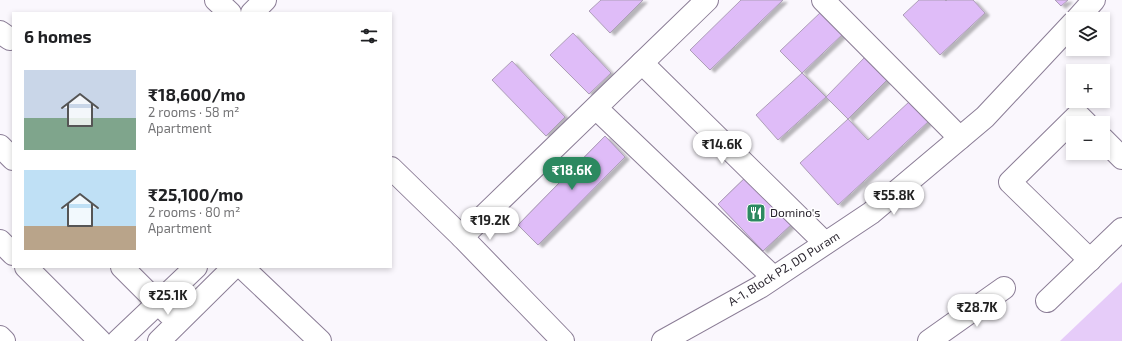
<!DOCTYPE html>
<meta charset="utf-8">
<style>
:root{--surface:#fff;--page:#f6f6f6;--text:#202124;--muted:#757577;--accent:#2c8960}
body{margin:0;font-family:"Exo 2",sans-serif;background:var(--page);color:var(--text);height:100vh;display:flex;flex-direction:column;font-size:15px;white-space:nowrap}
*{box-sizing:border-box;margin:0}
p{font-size:13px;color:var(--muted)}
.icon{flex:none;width:22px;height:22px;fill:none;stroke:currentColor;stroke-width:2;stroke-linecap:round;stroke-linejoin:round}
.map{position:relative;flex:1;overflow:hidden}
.details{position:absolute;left:12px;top:12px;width:380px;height:256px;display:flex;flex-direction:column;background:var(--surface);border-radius:0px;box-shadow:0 2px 6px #0003}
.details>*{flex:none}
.tools{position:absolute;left:1066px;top:12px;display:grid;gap:8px}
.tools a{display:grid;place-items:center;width:44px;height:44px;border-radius:0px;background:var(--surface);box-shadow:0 2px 6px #0003;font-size:20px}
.price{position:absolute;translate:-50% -34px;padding:0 9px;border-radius:14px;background:#fff;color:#222;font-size:13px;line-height:26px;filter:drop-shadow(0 1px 2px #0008)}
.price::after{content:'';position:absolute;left:50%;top:24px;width:12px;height:9px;margin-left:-6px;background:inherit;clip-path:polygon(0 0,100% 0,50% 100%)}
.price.current{background:var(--accent);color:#fff}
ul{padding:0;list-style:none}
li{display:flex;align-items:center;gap:12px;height:100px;padding:0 12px}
li span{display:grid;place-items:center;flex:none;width:112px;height:80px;border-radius:0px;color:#555}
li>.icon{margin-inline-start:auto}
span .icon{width:48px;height:48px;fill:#fffc;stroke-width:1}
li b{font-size:17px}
h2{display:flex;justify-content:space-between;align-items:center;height:48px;padding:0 12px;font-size:17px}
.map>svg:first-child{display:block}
.green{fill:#e6ccf9}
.building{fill:#dfbcf8;stroke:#ad9eb8;filter:url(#shadow)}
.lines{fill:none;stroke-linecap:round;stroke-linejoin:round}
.minor-casing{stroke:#8b7d96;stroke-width:24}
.minor{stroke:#fff;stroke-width:22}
.labels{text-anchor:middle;stroke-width:3;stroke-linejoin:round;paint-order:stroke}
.poi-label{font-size:12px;fill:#241f29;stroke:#fff;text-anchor:start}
.street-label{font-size:12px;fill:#241f29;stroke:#fff}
</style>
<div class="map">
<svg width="1122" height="341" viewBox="0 0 1122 341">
<defs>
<filter id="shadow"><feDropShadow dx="4.5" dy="2.5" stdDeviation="1" flood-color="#0004"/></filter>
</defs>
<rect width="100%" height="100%" fill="#faf7fd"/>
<path class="green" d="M1122 282V341H1060Z"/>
<g class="building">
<path d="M601 0H643L610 33 589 11Z"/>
<path d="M741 0H783L710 70 690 50Z"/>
<path d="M919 0H945L946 1 947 0H973L985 13 940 55 903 15Z"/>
<path d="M1055 0H1068L1061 6Z"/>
<path d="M822 11 844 33 802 73 780 51Z"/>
<path d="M573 33 611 73 589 94 550 55Z"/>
<path d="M866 56 889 78 848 119 826 97Z"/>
<path d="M512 61 565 117 546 136 492 80Z"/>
<path d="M802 73 826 97 778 140 756 115Z"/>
<path d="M910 101 929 121 838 205 800 163 848 119 868 140Z"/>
<path d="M605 136 625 157 538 245 518 225Z"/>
<path d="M605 136 625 157 538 245 518 225Z"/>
<path d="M748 175 793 223 763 251 718 204Z"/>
<path d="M748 175 793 223 763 251 718 204Z"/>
</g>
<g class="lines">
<g class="minor-casing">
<g id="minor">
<path d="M216 0 230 13"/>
<path d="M823 0 960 138"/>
<path d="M252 13 265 0"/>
<path d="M1077 19 1094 0"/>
<path d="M0 32 10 39"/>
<path d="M642 63 825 243"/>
<path d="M596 108 773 277"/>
<path d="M1086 123 1078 115 1010 182 1090 260"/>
<path d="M1103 139 1122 158"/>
<path d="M0 146 13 159"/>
<path d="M391 168 462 237 563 341"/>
<path d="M462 237 707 0"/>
<path d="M0 241 13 254"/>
<path d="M26 267 100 341"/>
<path d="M122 267 168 313"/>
<path d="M242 267 320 341"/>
<path d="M1047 301 1122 229"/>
<path d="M0 337 4 341"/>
<path d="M118 341 196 267"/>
<path d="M159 341 234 267"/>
<path d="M663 341 760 287 871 213 985 117 1073 23"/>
<path d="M929 341 1004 288"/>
</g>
</g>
<use href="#minor" class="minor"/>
</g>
<defs>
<g id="restaurant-square" transform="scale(1)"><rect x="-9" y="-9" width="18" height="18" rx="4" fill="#2c8960" stroke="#fff"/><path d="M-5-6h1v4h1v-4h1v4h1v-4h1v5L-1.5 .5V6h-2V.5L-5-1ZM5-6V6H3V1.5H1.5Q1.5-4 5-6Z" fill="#fff"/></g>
</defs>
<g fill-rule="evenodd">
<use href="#restaurant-square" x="756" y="213"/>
</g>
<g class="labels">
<g class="poi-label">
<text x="770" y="217">Domino's</text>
</g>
<g class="street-label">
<text transform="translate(784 269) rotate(-32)" y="4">A-1, Block P2, DD Puram</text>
</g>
</g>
</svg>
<div class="tools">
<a><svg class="icon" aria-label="layers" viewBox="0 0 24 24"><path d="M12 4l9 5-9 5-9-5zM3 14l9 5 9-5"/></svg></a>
<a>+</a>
<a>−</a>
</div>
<b class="price" style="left:722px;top:165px">₹14.6K</b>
<b class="price current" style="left:572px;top:191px">₹18.6K</b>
<b class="price" style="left:894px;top:216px">₹55.8K</b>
<b class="price" style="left:490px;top:241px">₹19.2K</b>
<b class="price" style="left:168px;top:316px">₹25.1K</b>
<b class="price" style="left:977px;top:328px">₹28.7K</b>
<section class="details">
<h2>6 homes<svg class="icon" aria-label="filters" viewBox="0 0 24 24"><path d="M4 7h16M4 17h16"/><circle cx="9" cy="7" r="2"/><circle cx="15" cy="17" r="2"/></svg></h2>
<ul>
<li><span style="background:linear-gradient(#c9d6e8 60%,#7fa58c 0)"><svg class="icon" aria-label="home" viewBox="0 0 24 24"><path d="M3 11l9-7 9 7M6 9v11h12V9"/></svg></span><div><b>₹18,600/mo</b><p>2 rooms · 58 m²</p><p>Apartment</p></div></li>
<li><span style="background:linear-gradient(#bfe0f5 70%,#b9a48a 0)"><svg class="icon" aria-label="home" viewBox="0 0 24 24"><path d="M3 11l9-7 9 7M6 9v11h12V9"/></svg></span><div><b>₹25,100/mo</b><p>2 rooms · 80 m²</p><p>Apartment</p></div></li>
</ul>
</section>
</div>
